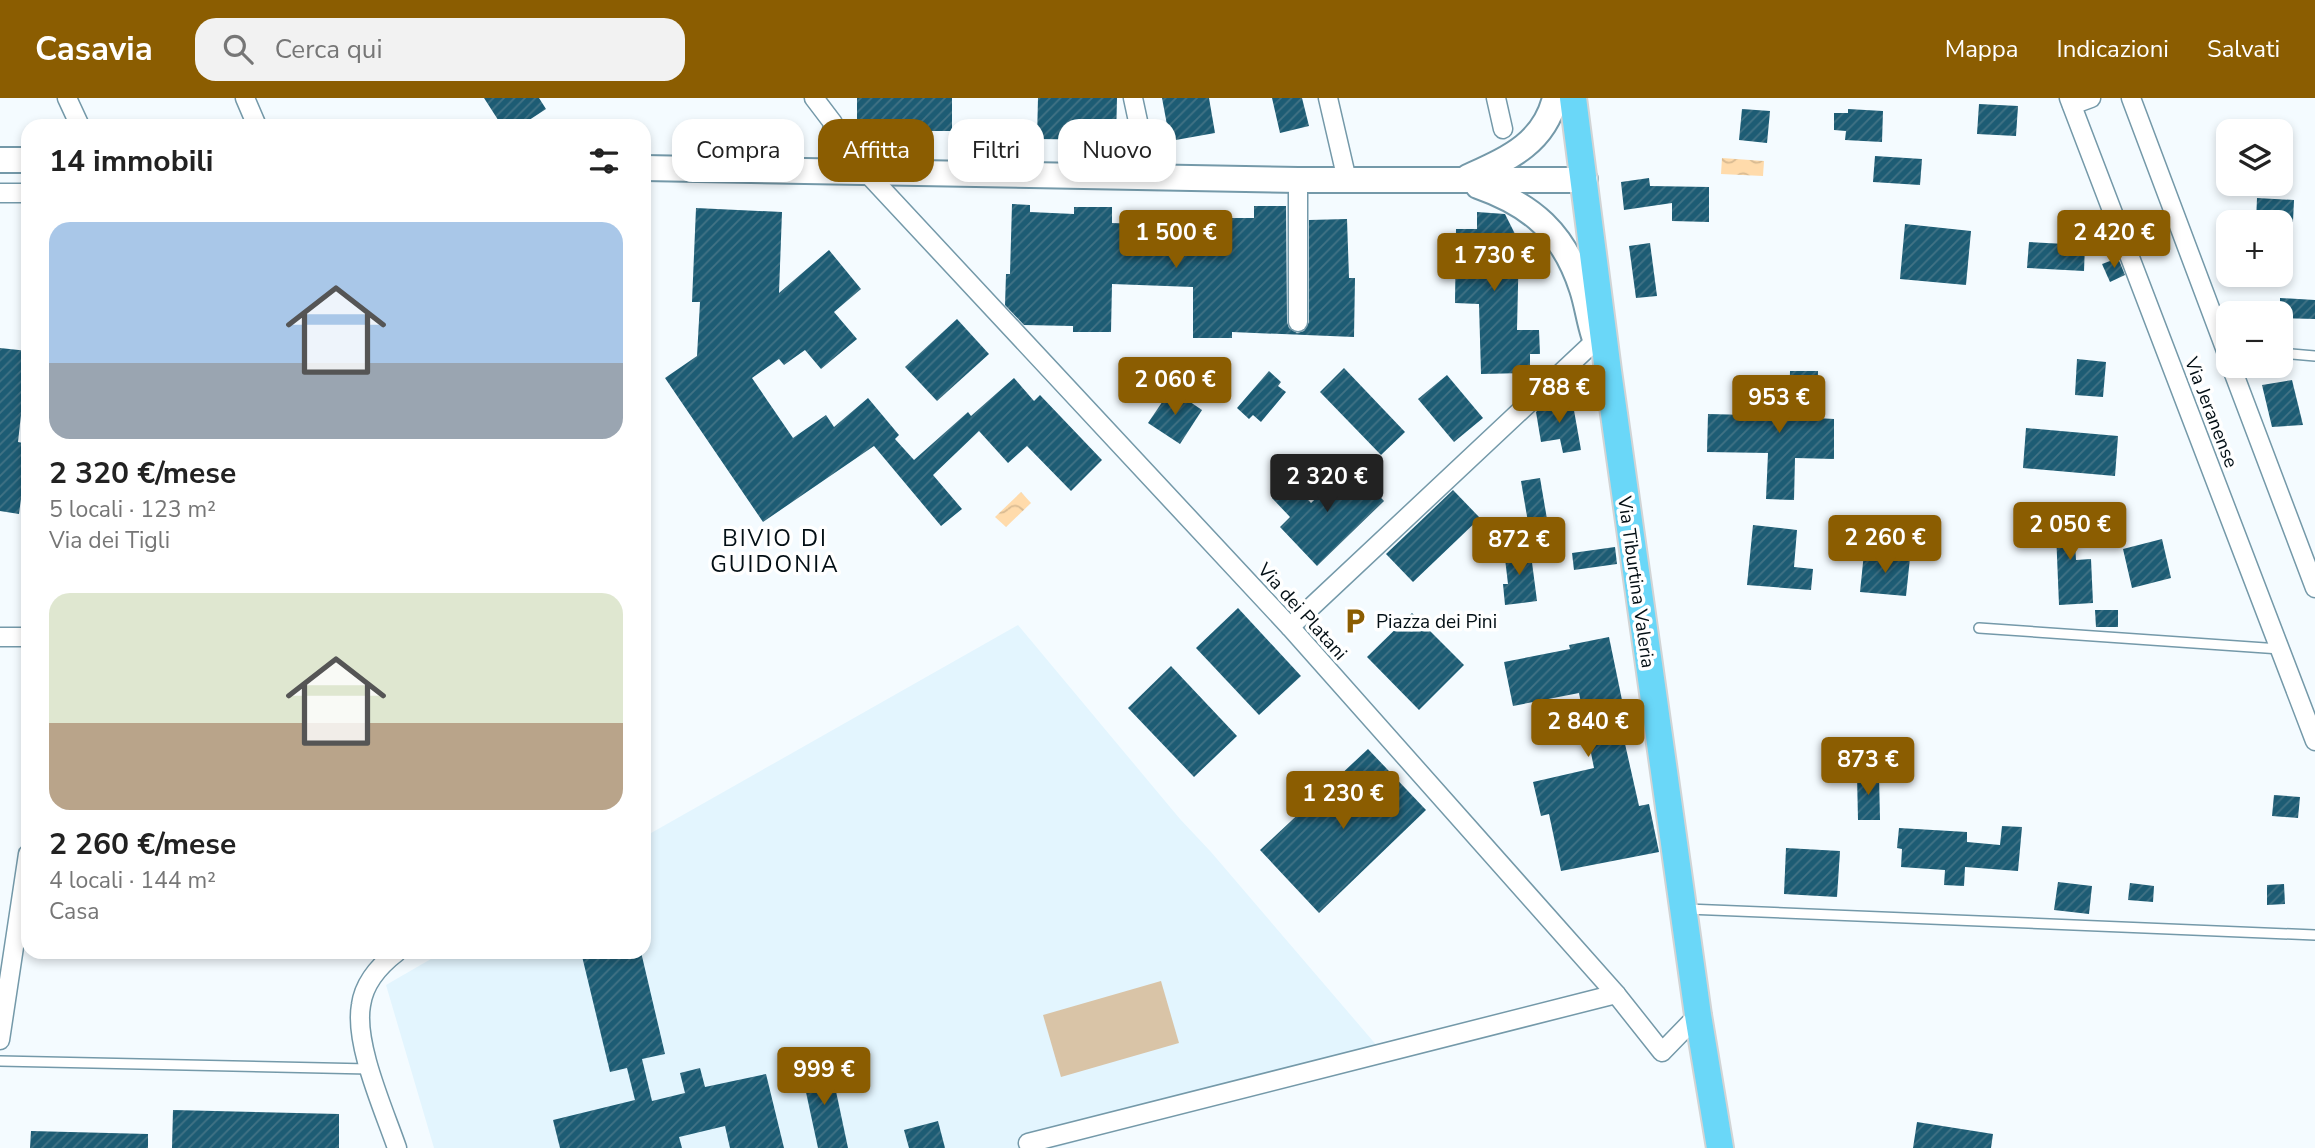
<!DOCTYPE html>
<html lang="it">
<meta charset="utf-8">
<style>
:root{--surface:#fff;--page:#f2f2f2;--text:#222;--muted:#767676;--accent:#8b5d01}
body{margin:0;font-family:"Nunito Sans",sans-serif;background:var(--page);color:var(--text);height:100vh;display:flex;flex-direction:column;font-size:26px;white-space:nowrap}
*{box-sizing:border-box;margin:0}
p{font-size:23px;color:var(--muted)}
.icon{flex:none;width:38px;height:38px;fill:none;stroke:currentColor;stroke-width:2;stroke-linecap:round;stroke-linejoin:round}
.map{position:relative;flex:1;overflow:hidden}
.details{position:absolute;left:21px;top:21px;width:630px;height:840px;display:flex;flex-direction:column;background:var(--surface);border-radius:21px;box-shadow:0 4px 10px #0003}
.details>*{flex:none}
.guide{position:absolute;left:672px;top:21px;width:665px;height:63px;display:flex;gap:14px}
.controls{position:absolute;left:2216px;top:21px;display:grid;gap:14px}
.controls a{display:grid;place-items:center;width:77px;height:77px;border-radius:14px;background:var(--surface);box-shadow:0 4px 10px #0003;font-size:35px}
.price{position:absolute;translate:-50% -60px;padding:0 16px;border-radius:7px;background:var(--accent);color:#fff;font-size:23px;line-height:46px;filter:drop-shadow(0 2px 4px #0008)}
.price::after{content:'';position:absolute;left:50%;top:42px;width:21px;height:16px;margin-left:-10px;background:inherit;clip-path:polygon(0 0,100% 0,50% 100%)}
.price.active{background:#222;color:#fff}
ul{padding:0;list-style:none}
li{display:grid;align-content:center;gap:14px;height:371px;padding:0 28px}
li span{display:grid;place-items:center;height:217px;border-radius:21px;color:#555}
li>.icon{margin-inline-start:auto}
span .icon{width:126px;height:126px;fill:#fffc;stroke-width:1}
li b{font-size:30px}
h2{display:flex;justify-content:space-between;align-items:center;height:84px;padding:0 28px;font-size:30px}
.tag{padding:0 24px;border-radius:21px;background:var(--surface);box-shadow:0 4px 10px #0003;font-size:24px;line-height:63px}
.tag.active{background:var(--accent);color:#fff}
header{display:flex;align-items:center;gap:42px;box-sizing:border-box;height:98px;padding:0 35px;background:var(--accent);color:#fff}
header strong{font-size:33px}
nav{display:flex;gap:38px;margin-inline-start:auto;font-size:24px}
.search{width:490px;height:63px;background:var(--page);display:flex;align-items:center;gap:18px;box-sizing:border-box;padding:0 24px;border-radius:21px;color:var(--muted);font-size:26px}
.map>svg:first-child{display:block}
.built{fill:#e3f5fe}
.garden{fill:#d9c4a7}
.water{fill:url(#water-waves)}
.building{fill:url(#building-hatch)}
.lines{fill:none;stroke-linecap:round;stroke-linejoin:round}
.lane-casing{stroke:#7499a9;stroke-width:12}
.street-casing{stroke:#7499a9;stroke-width:21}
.secondary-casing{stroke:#7499a9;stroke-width:28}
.primary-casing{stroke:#d2d4d5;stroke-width:30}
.lane{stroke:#fff;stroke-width:9}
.street{stroke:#fff;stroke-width:18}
.secondary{stroke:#fff;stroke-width:24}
.primary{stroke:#6ad7f8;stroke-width:26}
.labels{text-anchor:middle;stroke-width:7;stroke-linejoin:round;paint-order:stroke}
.street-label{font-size:19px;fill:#030f15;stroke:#fff}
.poi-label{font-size:19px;fill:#030f15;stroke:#fff;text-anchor:start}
.quarter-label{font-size:23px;letter-spacing:2px;fill:#030f15;stroke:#fff}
</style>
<header>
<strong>Casavia</strong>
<div class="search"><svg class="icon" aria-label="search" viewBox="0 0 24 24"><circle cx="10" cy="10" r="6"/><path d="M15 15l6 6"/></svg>Cerca qui</div>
<nav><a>Mappa</a><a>Indicazioni</a><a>Salvati</a></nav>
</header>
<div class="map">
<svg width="2315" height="1050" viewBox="0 0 2315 1050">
<defs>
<pattern id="water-waves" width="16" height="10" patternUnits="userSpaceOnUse" patternTransform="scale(1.75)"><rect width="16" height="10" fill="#ffdbab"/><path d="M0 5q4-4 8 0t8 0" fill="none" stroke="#d9bb92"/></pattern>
<pattern id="building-hatch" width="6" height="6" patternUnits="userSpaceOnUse" patternTransform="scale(1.75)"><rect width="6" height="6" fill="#1d5c74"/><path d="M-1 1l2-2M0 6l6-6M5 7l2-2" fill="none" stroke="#427385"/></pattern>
</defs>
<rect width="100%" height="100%" fill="#f4fbff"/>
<path class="built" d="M1018 527 1180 721 1211 754 1384 956 1055 1050H434L386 887 443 854H644V739Z"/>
<path class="garden" d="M1161 883 1179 945 1061 979 1043 917Z"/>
<g class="water">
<path d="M1722 60 1764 63 1763 78 1721 76Z"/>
<path d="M1021 394 1031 405 1006 429 995 419Z"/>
</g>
<g class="building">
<path d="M484 0H539L546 11 520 28H516L512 22 502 28Z"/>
<rect x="857" y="0" width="95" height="33"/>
<path d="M1038 0H1117L1116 42 1037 41Z"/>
<path d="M1162 0H1209L1215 35 1170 43Z"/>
<path d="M1272 0H1302L1309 28 1280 35Z"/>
<path d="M1979 6 2018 8 2016 38 1977 36Z"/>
<path d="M1742 11 1770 13 1767 45 1739 42Z"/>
<path d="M1848 11 1883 13 1882 44 1845 42 1846 33 1834 32V15H1848Z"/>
<path d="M1875 58 1922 61 1920 87 1873 84Z"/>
<path d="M1649 80 1650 88 1709 89V124L1672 123V105L1624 112 1621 84Z"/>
<path d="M2257 100 2294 102 2293 124H2256Z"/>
<path d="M1012 106 1030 107V114L1074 116V109H1112V125L1193 128V120H1254V108H1286L1287 224 1289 230 1297 235 1304 233 1309 224V122L1347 121 1349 180H1355L1354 239 1232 234V240H1193V189L1112 186 1111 234H1073V228L1024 227 1005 207 1006 176H1010Z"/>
<path d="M696 110 782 114 779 195 829 152 861 191 834 214 857 241 821 271 805 252 784 267 779 261 752 280 793 340 826 317 834 329 868 300 899 337 895 341 914 362 968 314 971 318 1014 280 1034 303 1040 297 1102 362 1071 393 1027 348 1008 365 979 333 933 377 962 411 941 428 874 348 763 424 665 280 697 258 700 204H692Z"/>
<path d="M1477 114 1505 116 1519 144 1517 232H1539L1540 256H1530V275L1481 276 1479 206 1455 205 1456 131H1477Z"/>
<path d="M1905 126 1971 133 1966 187 1900 181Z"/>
<path d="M2029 144 2085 147 2084 173 2027 170Z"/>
<path d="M1650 145 1657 198 1636 200 1629 148Z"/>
<path d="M2118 160 2125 177 2110 184 2102 166Z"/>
<path d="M2280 200 2315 202V221L2280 220Z"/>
<path d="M957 221 989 256 937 303 905 269Z"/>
<path d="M0 250 28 253 18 344 28 346 19 416 0 413Z"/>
<path d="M2077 261 2106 264 2103 299 2075 297Z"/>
<path d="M1344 270 1405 334 1381 357 1320 294Z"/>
<path d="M1269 273 1281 284 1278 288 1286 294 1261 324 1253 317 1249 321 1237 310Z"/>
<path d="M1790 273H1818L1817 320 1834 321V361L1795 360 1794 402 1766 401 1768 355 1707 354 1708 316 1789 318Z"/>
<path d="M1447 277 1483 320 1454 344 1418 301Z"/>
<path d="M2292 282 2303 327 2272 329 2262 287Z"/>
<path d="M1171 291 1202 312 1180 346 1148 325Z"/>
<path d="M1572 301 1581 352 1563 355 1560 341 1541 344 1536 314 1545 306Z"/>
<path d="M2026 330 2118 338 2115 378 2023 370Z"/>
<path d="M1351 367 1384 403 1317 468 1280 429 1290 419 1272 400 1291 383 1311 405Z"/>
<path d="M1540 380 1548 427 1529 430 1521 383Z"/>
<path d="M1453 392 1480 420 1413 484 1386 456Z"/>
<path d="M2073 413 2076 462 2091 461 2093 505 2059 507 2056 434 2049 435 2048 414Z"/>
<path d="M1753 427 1797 432 1794 469 1813 471 1811 492 1747 487Z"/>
<path d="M2162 441 2171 480 2132 490 2123 451Z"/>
<path d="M1530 449 1537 503 1505 507 1503 486H1508L1504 452Z"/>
<path d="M1615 449 1617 466 1574 472 1572 455Z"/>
<path d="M1864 455 1910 460 1906 498 1860 494Z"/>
<path d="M1238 510 1301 578 1259 617 1196 550Z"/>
<path d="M2095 512H2118V529H2096Z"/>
<path d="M1412 515 1464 567 1419 612 1367 559Z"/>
<path d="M1609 539 1629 636 1623 637 1639 708 1649 706 1659 754 1561 773 1549 716 1541 718 1533 684 1594 670 1579 595 1513 608 1504 564 1570 551 1569 547Z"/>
<path d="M1171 568 1237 638 1194 679 1128 610Z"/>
<path d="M1368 651 1426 712 1319 815 1260 752Z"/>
<path d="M1857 677H1879L1880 722H1858Z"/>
<path d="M2274 697 2300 699 2298 720 2272 718Z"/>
<path d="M2002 728 2022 729 2018 773 1965 769 1964 788 1944 787 1945 772 1901 769 1902 751 1897 750 1899 730 1967 734V744L2000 747Z"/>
<path d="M1786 750 1840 753 1837 799 1784 796Z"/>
<path d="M2058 784 2092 788 2089 816 2054 812Z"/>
<path d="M2130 785 2154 788 2153 804 2128 802Z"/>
<path d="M2284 786 2285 806 2267 807V787Z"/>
<path d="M581 854H641L665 956 642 961 652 1003 685 995 680 975 700 970 705 989 766 976 784 1050H730L725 1028 679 1039 682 1050H560L553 1022 635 1002 627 970 610 974Z"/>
<path d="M830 965 848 1050H818L801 971Z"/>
<path d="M173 1012 339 1016V1050H172Z"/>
<path d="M938 1023 945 1050H909L904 1032Z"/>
<path d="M1917 1024 1993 1036 1991 1050H1913Z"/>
<path d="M31 1033 148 1036V1050H30Z"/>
</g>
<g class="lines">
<g class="lane-casing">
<g id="lane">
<path d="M2280 255 2315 258"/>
<path d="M1979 530 2280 551"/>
<path d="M1687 811 2315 837"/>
<path d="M0 963 369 971"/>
</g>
</g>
<g class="street-casing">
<g id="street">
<path d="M67 0 80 28"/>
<path d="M245 0 257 28"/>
<path d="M814 0 833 25 827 73"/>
<path d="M1133 0 1150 79"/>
<path d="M1328 0 1347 82"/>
<path d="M1496 0 1503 31"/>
<path d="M2069 0 2315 643"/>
<path d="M2131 0 2228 258"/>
<path d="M2072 7 2091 0"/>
<path d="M866 74 1290 529 1616 896 1662 954 1698 917"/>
<path d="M0 95H28"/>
<path d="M1298 224V82"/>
<path d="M2231 268 2315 490"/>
<path d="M1290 529 1595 243"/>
<path d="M0 539H28"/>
<path d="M397 854C380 867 364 885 361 907 354 946 384 1012 397 1050"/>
<path d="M0 942 28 756"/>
<path d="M1028 1045 1616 896"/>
</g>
</g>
<g class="secondary-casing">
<g id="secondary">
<path d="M0 62H28"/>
<path d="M644 70 1298 82H1585"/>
<path d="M1468 79C1507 61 1544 46 1555 0"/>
<path d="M1478 88C1532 107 1564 135 1582 191 1587 206 1589 223 1594 238"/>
</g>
</g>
<g class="primary-casing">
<path id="primary" d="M1573 0 1608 273 1698 917 1720 1050"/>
</g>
<use href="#lane" class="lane"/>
<use href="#street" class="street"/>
<use href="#secondary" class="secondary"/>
<use href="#primary" class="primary"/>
</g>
<defs>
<g id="parking-bare" transform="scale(2.1)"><path d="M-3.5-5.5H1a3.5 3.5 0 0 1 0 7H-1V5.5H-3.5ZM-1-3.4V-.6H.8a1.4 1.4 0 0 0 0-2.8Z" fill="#8b5d01" stroke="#fff" stroke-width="2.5" paint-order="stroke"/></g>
</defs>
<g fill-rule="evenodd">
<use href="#parking-bare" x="1355" y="523"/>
</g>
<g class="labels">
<g class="street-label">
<text transform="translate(2212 314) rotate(69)" y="7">Via Jeranense</text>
<text transform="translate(1637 484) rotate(82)" y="7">Via Tiburtina Valeria</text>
<text transform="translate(1303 513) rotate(48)" y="7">Via dei Platani</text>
</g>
<g class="poi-label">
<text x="1376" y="530">Piazza dei Pini</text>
</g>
<g class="quarter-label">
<text x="775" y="448">BIVIO DI<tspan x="775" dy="26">GUIDONIA</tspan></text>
</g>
</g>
</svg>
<div class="controls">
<a><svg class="icon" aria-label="layers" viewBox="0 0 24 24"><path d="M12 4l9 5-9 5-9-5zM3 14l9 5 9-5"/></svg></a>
<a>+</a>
<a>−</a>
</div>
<b class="price" style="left:1176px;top:172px">1 500 €</b>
<b class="price" style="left:2114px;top:172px">2 420 €</b>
<b class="price" style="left:1494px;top:195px">1 730 €</b>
<b class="price" style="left:1175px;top:319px">2 060 €</b>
<b class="price" style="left:1559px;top:327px">788 €</b>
<b class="price" style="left:1779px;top:337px">953 €</b>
<b class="price active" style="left:1327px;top:416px">2 320 €</b>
<b class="price" style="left:2070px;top:464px">2 050 €</b>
<b class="price" style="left:1885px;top:477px">2 260 €</b>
<b class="price" style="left:1519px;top:479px">872 €</b>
<b class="price" style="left:1588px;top:661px">2 840 €</b>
<b class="price" style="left:1868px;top:699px">873 €</b>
<b class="price" style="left:1343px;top:733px">1 230 €</b>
<b class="price" style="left:824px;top:1009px">999 €</b>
<div class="guide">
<a class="tag">Compra</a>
<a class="tag active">Affitta</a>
<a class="tag">Filtri</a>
<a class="tag">Nuovo</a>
</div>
<section class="details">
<h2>14 immobili<svg class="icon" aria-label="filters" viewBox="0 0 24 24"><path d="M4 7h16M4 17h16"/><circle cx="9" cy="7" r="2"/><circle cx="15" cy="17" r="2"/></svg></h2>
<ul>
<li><span style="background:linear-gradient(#a9c7e8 65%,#9aa5b1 0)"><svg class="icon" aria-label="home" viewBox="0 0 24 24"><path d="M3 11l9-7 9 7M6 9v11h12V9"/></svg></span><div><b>2 320 €/mese</b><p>5 locali · 123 m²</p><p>Via dei Tigli</p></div></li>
<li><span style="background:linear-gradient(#dfe7d0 60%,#b9a48a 0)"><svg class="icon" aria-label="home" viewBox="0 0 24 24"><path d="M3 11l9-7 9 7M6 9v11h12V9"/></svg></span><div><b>2 260 €/mese</b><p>4 locali · 144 m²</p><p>Casa</p></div></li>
</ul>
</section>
</div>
